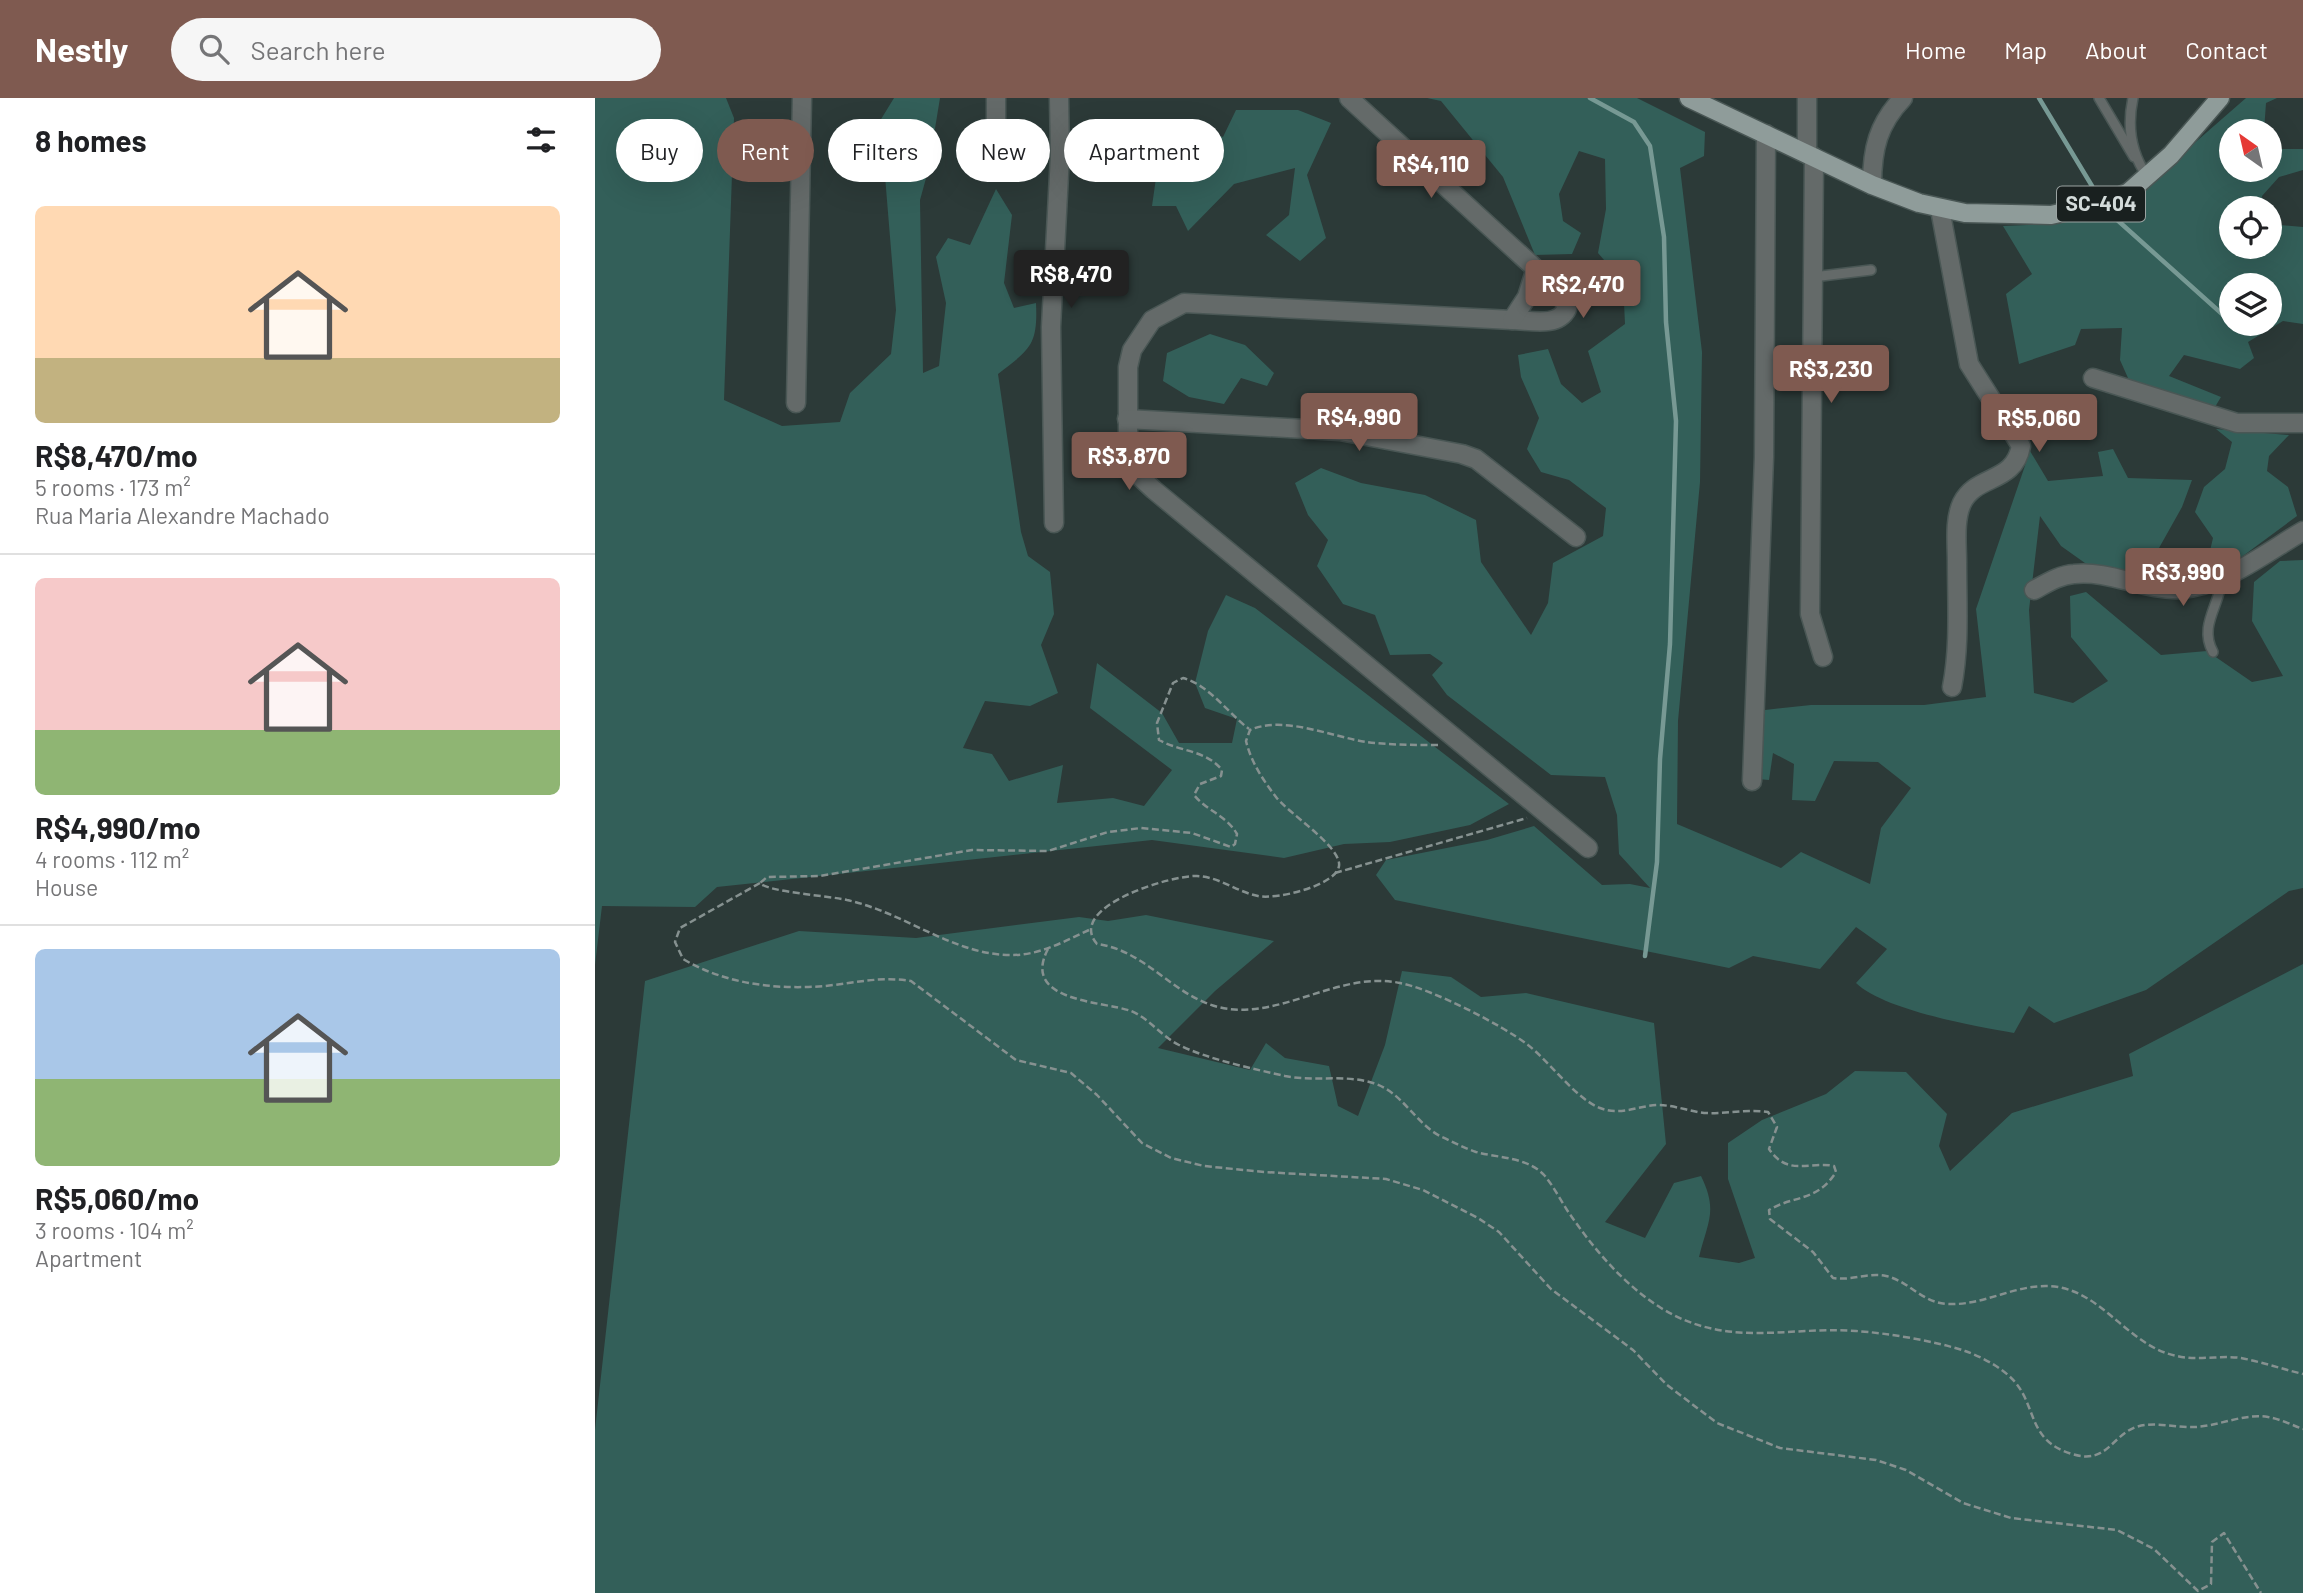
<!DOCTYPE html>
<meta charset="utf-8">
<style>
:root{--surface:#fff;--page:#f6f6f6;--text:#202124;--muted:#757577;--line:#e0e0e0;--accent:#7f5a50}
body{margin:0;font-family:Barlow,sans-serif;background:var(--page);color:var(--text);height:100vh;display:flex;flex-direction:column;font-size:26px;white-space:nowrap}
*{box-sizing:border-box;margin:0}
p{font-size:23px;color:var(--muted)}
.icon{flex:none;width:38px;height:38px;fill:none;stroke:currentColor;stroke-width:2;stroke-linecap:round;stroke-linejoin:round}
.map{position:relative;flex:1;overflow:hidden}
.panel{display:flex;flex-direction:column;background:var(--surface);width:595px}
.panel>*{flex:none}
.banner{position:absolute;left:21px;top:21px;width:665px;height:63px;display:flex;gap:14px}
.needle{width:46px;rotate:326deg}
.tools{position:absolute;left:1624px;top:21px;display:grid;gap:14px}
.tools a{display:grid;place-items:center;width:63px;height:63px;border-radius:50%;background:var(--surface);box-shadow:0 7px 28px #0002;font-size:35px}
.price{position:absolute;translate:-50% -60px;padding:0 16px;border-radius:7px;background:var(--accent);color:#fff;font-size:23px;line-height:46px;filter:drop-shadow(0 2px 4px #0008)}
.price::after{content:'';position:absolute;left:50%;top:42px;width:21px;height:16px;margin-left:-10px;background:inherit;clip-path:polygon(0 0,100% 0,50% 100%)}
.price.current{background:#222;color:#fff}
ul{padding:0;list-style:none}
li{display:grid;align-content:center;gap:14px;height:371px;padding:0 35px}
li+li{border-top:2px solid var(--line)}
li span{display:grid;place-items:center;height:217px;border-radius:10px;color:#555}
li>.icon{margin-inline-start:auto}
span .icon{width:126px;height:126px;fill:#fffc;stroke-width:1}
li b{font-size:30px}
h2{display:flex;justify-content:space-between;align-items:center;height:84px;padding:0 35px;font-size:30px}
.tag{padding:0 24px;border-radius:32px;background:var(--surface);box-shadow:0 7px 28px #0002;font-size:24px;line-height:63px}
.tag.current{background:var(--accent);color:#fff}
header{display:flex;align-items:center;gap:42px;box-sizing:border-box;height:98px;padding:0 35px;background:var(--accent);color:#fff}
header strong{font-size:33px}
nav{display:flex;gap:38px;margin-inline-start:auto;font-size:24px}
.search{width:490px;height:63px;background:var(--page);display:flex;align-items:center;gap:18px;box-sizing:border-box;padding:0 24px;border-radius:38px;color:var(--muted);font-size:26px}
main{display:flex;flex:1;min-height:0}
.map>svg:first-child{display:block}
.green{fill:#335f59;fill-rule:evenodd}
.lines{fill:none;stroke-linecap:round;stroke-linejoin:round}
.stream{stroke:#779994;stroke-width:4.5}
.lane-casing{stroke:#4a5755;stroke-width:12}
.street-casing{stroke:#4a5755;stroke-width:21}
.primary-casing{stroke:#4a5755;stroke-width:21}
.path{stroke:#869190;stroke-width:2.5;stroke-dasharray:7 3.5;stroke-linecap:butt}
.lane{stroke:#646a69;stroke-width:9}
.street{stroke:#646a69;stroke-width:18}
.primary{stroke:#8f9c9a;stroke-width:18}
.labels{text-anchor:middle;stroke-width:7;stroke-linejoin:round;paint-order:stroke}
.shield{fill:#19201f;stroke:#9ba3a2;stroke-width:2}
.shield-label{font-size:21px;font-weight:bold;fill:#d3dbda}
</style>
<header>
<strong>Nestly</strong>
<div class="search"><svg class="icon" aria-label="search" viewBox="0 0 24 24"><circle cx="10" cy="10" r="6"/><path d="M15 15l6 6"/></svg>Search here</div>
<nav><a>Home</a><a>Map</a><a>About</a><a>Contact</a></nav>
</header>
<main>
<section class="panel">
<h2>8 homes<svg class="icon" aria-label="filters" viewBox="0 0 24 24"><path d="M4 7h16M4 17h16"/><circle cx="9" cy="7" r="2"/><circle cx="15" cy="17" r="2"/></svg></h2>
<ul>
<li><span style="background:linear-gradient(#ffd9b3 70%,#c2b280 0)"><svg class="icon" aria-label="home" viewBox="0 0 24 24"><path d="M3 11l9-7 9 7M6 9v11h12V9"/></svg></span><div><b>R$8,470/mo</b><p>5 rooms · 173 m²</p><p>Rua Maria Alexandre Machado</p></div></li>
<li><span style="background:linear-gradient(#f6c9c9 70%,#8fb573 0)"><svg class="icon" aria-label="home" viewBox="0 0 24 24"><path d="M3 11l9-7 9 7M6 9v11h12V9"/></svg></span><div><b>R$4,990/mo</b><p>4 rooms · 112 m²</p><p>House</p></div></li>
<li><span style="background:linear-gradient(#a9c7e8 60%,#8fb573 0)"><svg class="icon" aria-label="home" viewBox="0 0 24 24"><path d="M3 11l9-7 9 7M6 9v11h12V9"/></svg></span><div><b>R$5,060/mo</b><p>3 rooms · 104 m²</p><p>Apartment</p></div></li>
</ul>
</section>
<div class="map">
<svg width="1708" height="1495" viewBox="0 0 1708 1495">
<rect width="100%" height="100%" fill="#2c3a38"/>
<g class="green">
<path d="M0 0H131L139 20 129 302 187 328 245 324 255 295 296 256 301 212 290 78 280 31 299 0H345L333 73 325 102 328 275 344 268 351 205 341 159 353 140 375 147 401 91 417 117 409 185 419 210 441 205C443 248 435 251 403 276L426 434 433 458 455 474 459 516 446 547 463 595 435 608 390 603 368 650 397 656 414 683 468 667 462 705 518 700 549 708 577 672 495 610 502 565 567 615 584 645H637L642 621 610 610 600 585 613 533 631 497 660 510 914 706 875 727 795 744 749 746 689 760 557 742 122 789 100 809 7 808 0 867Z"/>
<path d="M832 0H1042L1110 34 1109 58 1085 70 1107 254 1105 384 1083 623 1082 726 1186 770 1206 754 1275 786 1286 730 1316 690 1283 664 1239 663 1220 703 1197 702 1199 666 1178 655 1174 682 1163 681 1170 612 1216 607H1329L1391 599 1381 511 1435 353 1453 383 1508 378 1503 354 1518 351 1533 380 1597 382 1587 409 1550 475 1497 470 1466 448 1445 418 1434 512 1439 595 1478 605 1513 583 1476 539 1475 498 1491 494 1566 557 1612 553 1657 584 1688 578 1657 523 1659 484 1685 463 1708 462V790L1694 793 1551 892 1459 925 1434 908 1419 935C1379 928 1289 912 1261 885L1292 851 1261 829 1225 871 1158 858 1134 870 800 802 781 777 791 762 892 742 939 728 1007 787 1035 786 1055 790 1024 756 1022 717 1010 679 956 677 852 597 837 577 848 565 835 556 795 557 780 517 748 506 722 468 733 442 713 417 700 385 726 370 766 385 830 397 881 422 886 464 936 537 953 505 958 465 1008 438 1011 410 974 382 946 374 932 351 944 320 926 279 923 257 953 251 966 286 987 305 1006 294 993 253 1030 226 1028 184 1003 155 1011 111 1010 61 984 53 964 96 968 123 986 135 977 156 940 157 908 79 846 3Z"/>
<path d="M1651 0H1682L1671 5 1669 33H1636V72H1675V51H1708V72L1684 79 1667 98 1668 110H1636V149H1675V126L1708 129V226L1688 223 1653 244 1659 260 1645 271 1589 257 1574 278 1626 299 1620 309 1537 289 1525 262 1527 230 1486 231 1480 247 1424 266 1411 196 1437 176 1408 128 1462 126 1533 103ZM1636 187H1675V226H1636Z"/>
<path d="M641 12H703L736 25 712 77 731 140 705 163 671 137 694 117 700 70 639 86 593 133 581 108H557L561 80 540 72 584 21 628 39Z"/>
<path d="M615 236 650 247 679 275 672 288 646 280 629 306 594 299 568 283 572 255Z"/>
<path d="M1621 331 1694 337 1674 358 1672 373 1693 389 1702 418 1637 466 1609 478 1618 440 1600 414 1609 389 1630 371 1637 344Z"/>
<path d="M551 817 679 843 620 893 563 950 655 972 671 945 690 960 734 968 743 1008 763 1018 790 947 807 873 856 879 886 899 931 895 1059 925 1071 1046 1010 1124 1050 1140 1079 1085 1106 1078C1123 1113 1113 1123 1104 1159L1144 1165 1160 1160 1133 1081V1045L1167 1022 1231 996 1260 973 1311 974 1352 1016 1344 1048 1355 1073 1417 1015 1538 978 1534 956 1708 866V1495H0V1332L50 883 204 833 321 840 484 819 513 823Z"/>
</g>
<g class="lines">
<g class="stream">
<path d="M995 0 1039 24 1055 48 1069 139 1071 224 1081 323 1075 546 1065 661 1062 764 1050 858"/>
<path d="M1444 0 1497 88"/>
<path d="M1520 120 1636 224"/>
<path d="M1643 226 1665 231"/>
</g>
<g class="lane-casing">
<g id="lane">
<path d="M1504 0 1539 59"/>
<path d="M1538 0C1532 28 1536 55 1552 78"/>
<path d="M1218 179 1276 172"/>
<path d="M1618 554C1603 527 1626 506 1627 479"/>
</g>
</g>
<g class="street-casing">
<g id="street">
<path d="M401 0V73"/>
<path d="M754 0 965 193 972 211C962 230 935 222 917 222L589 205 557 222 537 252 533 269V351L545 379 559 392 993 750"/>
<path d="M1212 56V0"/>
<path d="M1219 59 1215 516 1228 559"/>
<path d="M1277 87C1277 51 1283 26 1308 0"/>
<path d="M1345 111 1374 266 1426 348C1419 386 1381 376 1367 405 1359 422 1362 446 1362 464 1362 506 1365 548 1357 589"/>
<path d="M917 222 932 199 940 173"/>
<path d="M1498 280 1642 325H1708"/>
<path d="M201 305 207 0"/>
<path d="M532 321 745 333 867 356 881 361 981 439"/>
<path d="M459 425 456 229 465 57 464 0"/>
<path d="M1439 492C1452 485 1464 477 1479 476 1515 472 1550 493 1586 491 1629 488 1672 454 1708 433"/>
<path d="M1157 683 1169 359 1171 36"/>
</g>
</g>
<g class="primary-casing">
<path id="primary" d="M1094 0 1277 87 1324 105 1370 115 1456 117 1514 104 1534 94 1576 57 1625 0"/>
</g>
<g class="path">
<path d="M843 647C819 647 795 647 772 644 737 639 689 617 655 632L651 643C656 664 668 682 681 699 693 715 747 749 744 768 741 788 680 802 663 798 642 794 625 779 602 778 576 777 470 809 502 846 550 852 577 897 623 909 684 924 743 872 805 885 837 891 907 927 933 947 956 965 980 1000 1005 1010 1025 1018 1043 1008 1062 1007 1079 1007 1093 1013 1109 1015 1131 1016 1152 1011 1173 1014L1182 1029 1174 1051C1193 1079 1214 1063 1239 1068L1241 1074C1222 1104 1199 1097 1174 1112L1175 1121 1218 1154 1238 1180C1257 1183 1274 1174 1291 1178 1314 1183 1327 1205 1353 1206 1391 1208 1424 1183 1463 1189 1510 1197 1535 1249 1582 1258 1602 1263 1625 1257 1646 1260 1667 1264 1687 1271 1708 1276"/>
<path d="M740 775 932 720"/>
<path d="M165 785 85 830 80 844 88 861C130 886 181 892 230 888 259 885 286 878 316 883L421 962 476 975 502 997 547 1045 576 1060 609 1068 669 1074 791 1081 828 1092 883 1120 904 1134 956 1191 1038 1252 1072 1287 1122 1325 1185 1350 1281 1362 1311 1372 1368 1405 1416 1420 1522 1432 1559 1451 1603 1493 1616 1486 1617 1444 1629 1435 1666 1495"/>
<path d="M494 832C470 843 445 857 418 857 359 858 311 815 252 802 236 798 172 794 165 785L172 779 225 778 377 752 453 753 513 734 546 730 597 735 636 749 640 746 642 736C631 717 612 713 599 697L605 686 626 678 627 672C611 652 586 654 564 642L562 625 578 585 588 580C614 587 633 615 654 631"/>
<path d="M453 851C425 904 508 903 536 913 555 921 566 938 584 947 612 961 659 971 690 978 720 984 750 976 778 985 808 994 820 1026 847 1039 858 1044 869 1050 881 1054 903 1060 933 1059 950 1078 959 1089 966 1103 974 1115 999 1151 1028 1186 1066 1210 1133 1251 1190 1228 1261 1233 1292 1235 1340 1243 1370 1253 1387 1259 1408 1270 1420 1284 1442 1310 1433 1343 1477 1356 1512 1367 1516 1338 1541 1329 1560 1323 1581 1330 1600 1329 1624 1328 1649 1315 1673 1319 1685 1321 1697 1327 1708 1331"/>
</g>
<use href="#lane" class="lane"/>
<use href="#street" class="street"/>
<use href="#primary" class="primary"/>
</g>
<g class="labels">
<rect class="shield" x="1462" y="88.5" width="88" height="35" rx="5"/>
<g class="shield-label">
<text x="1506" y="113">SC-404</text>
</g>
</g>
</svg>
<div class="tools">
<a><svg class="needle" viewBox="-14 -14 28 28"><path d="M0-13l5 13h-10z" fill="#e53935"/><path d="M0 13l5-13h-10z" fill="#757577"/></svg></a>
<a><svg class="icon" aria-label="locate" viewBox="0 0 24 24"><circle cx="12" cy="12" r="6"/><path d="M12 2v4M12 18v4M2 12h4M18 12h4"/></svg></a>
<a><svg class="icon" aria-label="layers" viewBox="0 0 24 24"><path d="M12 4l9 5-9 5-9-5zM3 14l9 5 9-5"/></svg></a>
</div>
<b class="price" style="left:836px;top:102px">R$4,110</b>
<b class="price current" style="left:476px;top:212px">R$8,470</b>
<b class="price" style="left:988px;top:222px">R$2,470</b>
<b class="price" style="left:1236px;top:307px">R$3,230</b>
<b class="price" style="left:764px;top:355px">R$4,990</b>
<b class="price" style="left:1444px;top:356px">R$5,060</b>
<b class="price" style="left:534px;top:394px">R$3,870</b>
<b class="price" style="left:1588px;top:510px">R$3,990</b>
<div class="banner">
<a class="tag">Buy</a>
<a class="tag current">Rent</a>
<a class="tag">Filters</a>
<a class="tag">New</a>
<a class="tag">Apartment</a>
</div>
</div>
</main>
